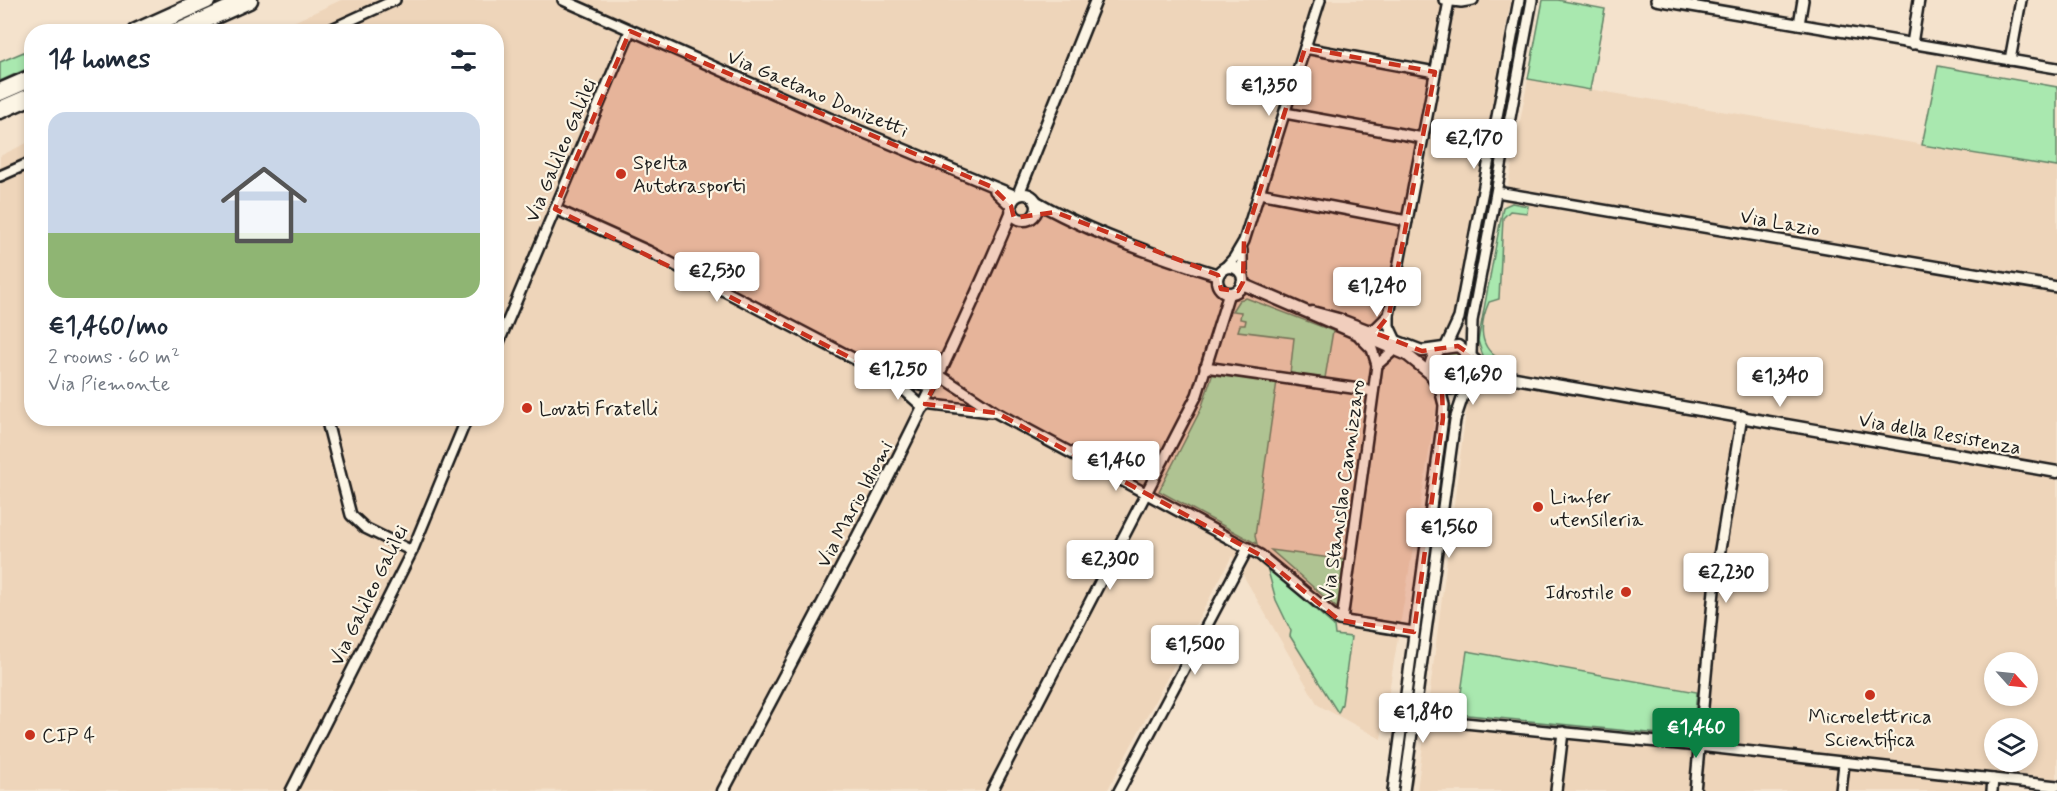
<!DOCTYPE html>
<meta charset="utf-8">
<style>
:root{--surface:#fff;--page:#f6f6f7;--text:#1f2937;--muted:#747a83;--line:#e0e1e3;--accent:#0b8043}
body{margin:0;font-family:Mynerve,sans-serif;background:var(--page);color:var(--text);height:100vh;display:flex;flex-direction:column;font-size:22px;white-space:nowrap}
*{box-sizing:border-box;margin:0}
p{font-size:20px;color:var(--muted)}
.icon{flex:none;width:33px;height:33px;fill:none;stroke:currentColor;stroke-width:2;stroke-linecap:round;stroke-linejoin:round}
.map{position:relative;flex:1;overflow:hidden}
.sheet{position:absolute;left:24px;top:24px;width:480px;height:402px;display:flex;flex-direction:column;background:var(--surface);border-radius:24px;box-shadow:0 3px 9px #0003}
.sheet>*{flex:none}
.needle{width:39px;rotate:117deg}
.tools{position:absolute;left:1984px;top:652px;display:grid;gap:12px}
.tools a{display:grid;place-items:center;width:54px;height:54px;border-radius:50%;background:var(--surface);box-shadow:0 3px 9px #0003;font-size:30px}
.price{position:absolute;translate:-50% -51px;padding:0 14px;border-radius:6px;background:#fff;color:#222;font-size:20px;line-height:39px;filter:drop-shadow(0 2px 3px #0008)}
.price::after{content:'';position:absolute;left:50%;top:36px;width:18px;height:14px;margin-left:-9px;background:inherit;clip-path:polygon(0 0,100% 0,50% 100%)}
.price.active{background:var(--accent);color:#fff}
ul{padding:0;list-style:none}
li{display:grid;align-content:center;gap:12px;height:318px;padding:0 24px}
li+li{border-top:2px solid var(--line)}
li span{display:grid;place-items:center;height:186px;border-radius:18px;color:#555}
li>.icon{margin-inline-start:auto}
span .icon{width:108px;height:108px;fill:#fffc;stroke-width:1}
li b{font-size:26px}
h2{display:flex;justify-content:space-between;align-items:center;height:72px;padding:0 24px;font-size:26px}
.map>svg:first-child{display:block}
.built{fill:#eed5ba;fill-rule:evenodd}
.green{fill:#a9e8af;stroke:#628266;stroke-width:1.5}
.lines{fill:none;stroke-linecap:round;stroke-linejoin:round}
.minor-casing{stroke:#1c1c1c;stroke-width:14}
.tertiary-casing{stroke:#1c1c1c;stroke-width:15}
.motorway-casing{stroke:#1c1c1c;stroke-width:21}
.minor{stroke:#fcf5e5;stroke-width:9}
.tertiary{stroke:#fcf5e5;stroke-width:10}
.motorway{stroke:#fcf5e5;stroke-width:16}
.marked{fill:#c8321e;fill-opacity:0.2;stroke:#c8321e;stroke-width:4.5;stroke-dasharray:12 8;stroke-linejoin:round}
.poi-dot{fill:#c8321e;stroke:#fcf5e5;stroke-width:2}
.labels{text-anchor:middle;stroke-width:4.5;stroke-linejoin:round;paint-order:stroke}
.street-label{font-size:20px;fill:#1c1c1c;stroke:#fcf5e5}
.poi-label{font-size:20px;fill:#1c1c1c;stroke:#fcf5e5;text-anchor:start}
</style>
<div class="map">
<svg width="2057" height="791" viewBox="0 0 2057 791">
<rect width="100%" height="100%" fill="#f4e2cc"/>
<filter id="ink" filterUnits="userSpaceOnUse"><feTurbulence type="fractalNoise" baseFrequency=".0167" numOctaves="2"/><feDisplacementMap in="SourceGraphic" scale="12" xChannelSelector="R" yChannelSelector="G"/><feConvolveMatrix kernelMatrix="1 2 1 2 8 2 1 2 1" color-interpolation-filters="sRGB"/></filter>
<g filter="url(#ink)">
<g class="built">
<path d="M341 0H1511L1436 410 1381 739 1318 705 1232 556 1107 791 0 790V156L31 141 32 418H496V32L274 31Z"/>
<path d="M1528 79 2057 167V779L1991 772 1988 791H1417L1467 404ZM1995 663H2028V696H1995ZM1995 729H2028V762H1995Z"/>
</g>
<g class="green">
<path d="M1543 0H1558L1605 9 1590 90 1528 79Z"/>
<path d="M31 49V67L0 81V62Z"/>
<path d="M1938 66 2057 87V167L1922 145Z"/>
<path d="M1512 203 1528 206 1527 213 1510 211 1503 218 1499 299 1489 302C1479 325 1478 349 1502 360L1504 367 1484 359 1478 341 1503 207Z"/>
<path d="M1246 298 1333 331 1325 378 1290 374 1294 338 1238 331 1240 325H1245L1246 320 1240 319 1241 312 1232 311 1239 300Z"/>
<circle cx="1454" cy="368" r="16"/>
<path d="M1213 373 1277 381 1255 536 1257 544 1159 491 1201 409Z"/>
<path d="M1448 407 1454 408 1450 421 1424 605Z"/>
<path d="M1271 550 1345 560 1339 608 1338 609Z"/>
<path d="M1267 567 1334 626 1335 635 1351 637 1342 704 1338 713 1290 636 1291 631 1276 600Z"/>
<path d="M1467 651 1697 692 1693 733 1689 737 1458 714Z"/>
</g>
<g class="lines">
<g class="minor-casing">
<g id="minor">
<path d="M563 0 829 118 1016 196"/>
<path d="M1444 0 1461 2 1473 0"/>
<path d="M1656 0 2057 68"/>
<path d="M1799 24 1803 0"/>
<path d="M325 32 395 0"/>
<path d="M1912 44 1919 0"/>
<path d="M1305 48 1435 72"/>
<path d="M2010 60 2021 0"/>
<path d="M1285 113 1423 138"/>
<path d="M0 176 32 162"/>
<path d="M995 191 1011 206"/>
<path d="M1497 192 2057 287"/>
<path d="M1259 193 1407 221"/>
<path d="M555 209 648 251 889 377 933 388"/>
<path d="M1224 269 1234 258 1244 241 1320 0"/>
<path d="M1242 274V250"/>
<path d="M1369 330 1376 328 1389 315"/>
<path d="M1396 341 1389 326V315L1449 1"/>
<path d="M1446 346 1459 318 1519 0"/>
<path d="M496 349 630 31"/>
<path d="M1471 355 1472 321 1532 0"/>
<path d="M1377 365 1394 350"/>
<path d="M1205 367 1373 391"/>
<path d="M939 375 997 413 1260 555 1339 620 1414 632"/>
<path d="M893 380 924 408"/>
<path d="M925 404 991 412"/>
<path d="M326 418 351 515 365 528 412 551"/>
<path d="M1342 620 1377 365 1372 349 1360 337"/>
<path d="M1414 718 1699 746 1993 779 1992 791"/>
<path d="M1993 779 2057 786"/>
<path d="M291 791 412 551 467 418"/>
<path d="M992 791 1197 395 1229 293"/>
<path d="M1119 791 1248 548"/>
<path d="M1393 791 1443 418 1444 405 1439 385"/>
<path d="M1404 791 1455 420 1467 384"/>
<path d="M1556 791 1563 732"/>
<path d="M1695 791 1715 580 1742 416"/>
<path d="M1841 791 1844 764"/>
</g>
</g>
<g class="tertiary-casing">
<g id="tertiary">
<circle cx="1024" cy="207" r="13"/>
<path d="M1018 195 1096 0"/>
<path d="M1035 201C1089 232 1159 257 1218 275"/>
<circle cx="1230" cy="280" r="13"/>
<path d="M1242 284 1407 355 1432 375"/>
<path d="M1312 312 1338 319 1422 351 1458 346 1484 368 1498 375 2057 472"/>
<path d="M1439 350C1432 357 1428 366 1432 376 1443 403 1477 378 1497 375"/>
<path d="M723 791C824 600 929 411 1012 211"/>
</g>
</g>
<g class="motorway-casing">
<g id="motorway">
<path d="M136 32 207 0"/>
<path d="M178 32 249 0"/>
<path d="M0 92 32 78"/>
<path d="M0 110 32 96"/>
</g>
</g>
<use href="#minor" class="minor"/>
<use href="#tertiary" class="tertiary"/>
<use href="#motorway" class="motorway"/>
</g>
</g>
<path class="marked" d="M630 31 992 187 1011 206 1014 218 1055 212 1218 275 1221 289 1238 291 1243 282 1244 241 1305 48 1435 72 1389 315 1375 333 1422 351 1458 346 1471 355 1475 367 1467 384 1442 390 1443 418 1414 632 1339 620 1260 555 997 413 925 404 933 388 889 377 555 209Z"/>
<g class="poi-dot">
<circle cx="621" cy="174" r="6"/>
<circle cx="527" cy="408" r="6"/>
<circle cx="1538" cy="507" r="6"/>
<circle cx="1626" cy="592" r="6"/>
<circle cx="1870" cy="695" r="6"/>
<circle cx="30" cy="735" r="6"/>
</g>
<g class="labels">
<g class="street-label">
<text transform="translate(818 93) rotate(23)" y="7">Via Gaetano Donizetti</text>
<text transform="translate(560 150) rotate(-67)" y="7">Via Galileo Galilei</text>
<text transform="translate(1780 222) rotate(10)" y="7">Via Lazio</text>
<text transform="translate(1940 433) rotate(10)" y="7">Via della Resistenza</text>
<text transform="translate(1342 490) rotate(-82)" y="7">Via Stanislao Cannizzaro</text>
<text transform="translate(854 504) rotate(-62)" y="7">Via Mario Idiomi</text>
<text transform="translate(368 595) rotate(-64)" y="7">Via Galileo Galilei</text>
</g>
<g class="poi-label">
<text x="633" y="169">Spelta<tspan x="633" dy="23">Autotrasporti</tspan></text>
<text x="539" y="415">Lovati Fratelli</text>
<text x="1550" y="503">Limfer<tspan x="1550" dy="23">utensileria</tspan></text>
<text x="1614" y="599" text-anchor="end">Idrostile</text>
<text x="1870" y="723" text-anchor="middle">Microelettrica<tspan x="1870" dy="23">Scientifica</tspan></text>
<text x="42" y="742">CIP 4</text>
</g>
</g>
</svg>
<div class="tools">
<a><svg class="needle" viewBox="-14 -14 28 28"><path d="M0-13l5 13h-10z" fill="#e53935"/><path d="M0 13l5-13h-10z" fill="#747a83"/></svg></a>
<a><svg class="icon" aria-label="layers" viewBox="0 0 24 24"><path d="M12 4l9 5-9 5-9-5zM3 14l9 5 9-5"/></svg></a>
</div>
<b class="price" style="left:1269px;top:117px">€1,350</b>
<b class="price" style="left:1474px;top:170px">€2,170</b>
<b class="price" style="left:717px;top:303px">€2,530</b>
<b class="price" style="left:1377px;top:318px">€1,240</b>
<b class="price" style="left:898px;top:401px">€1,250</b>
<b class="price" style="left:1473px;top:406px">€1,690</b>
<b class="price" style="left:1780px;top:408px">€1,340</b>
<b class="price" style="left:1116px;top:492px">€1,460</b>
<b class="price" style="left:1449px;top:559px">€1,560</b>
<b class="price" style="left:1110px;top:591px">€2,300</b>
<b class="price" style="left:1726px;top:604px">€2,230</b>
<b class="price" style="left:1195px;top:676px">€1,500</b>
<b class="price" style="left:1423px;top:744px">€1,840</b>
<b class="price active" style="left:1696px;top:759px">€1,460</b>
<section class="sheet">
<h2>14 homes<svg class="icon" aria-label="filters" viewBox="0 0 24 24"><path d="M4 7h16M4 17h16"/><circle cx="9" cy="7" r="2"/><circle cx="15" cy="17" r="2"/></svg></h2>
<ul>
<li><span style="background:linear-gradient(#c9d6e8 65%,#8fb573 0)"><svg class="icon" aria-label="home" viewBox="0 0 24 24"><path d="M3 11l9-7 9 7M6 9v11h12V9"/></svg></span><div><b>€1,460/mo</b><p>2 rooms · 60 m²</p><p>Via Piemonte</p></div></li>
</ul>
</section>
</div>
